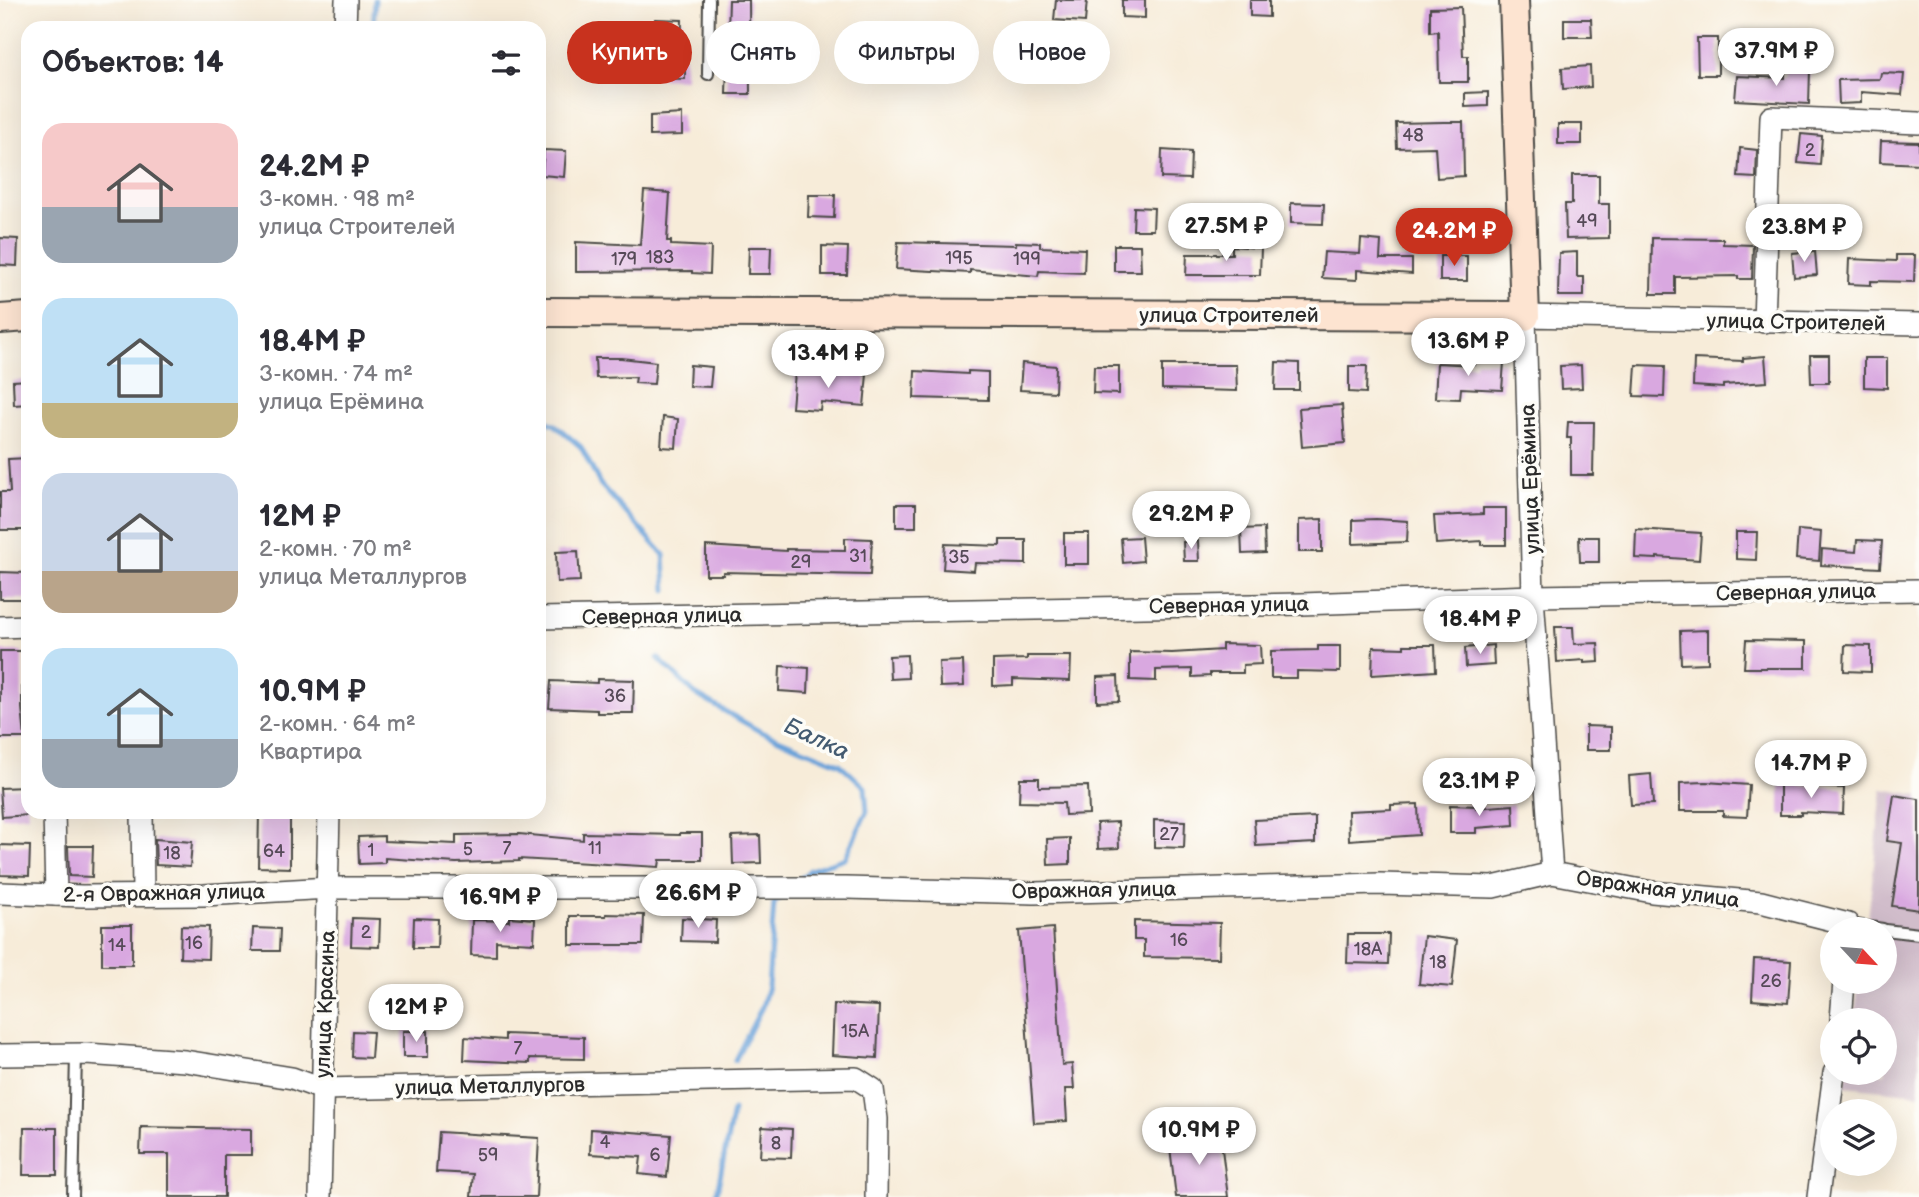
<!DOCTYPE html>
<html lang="ru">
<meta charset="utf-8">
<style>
:root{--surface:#fff;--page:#f2f2f3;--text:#2b2b33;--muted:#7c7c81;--accent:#c8321e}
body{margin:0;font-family:"Balsamiq Sans",sans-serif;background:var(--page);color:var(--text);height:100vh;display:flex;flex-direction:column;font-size:26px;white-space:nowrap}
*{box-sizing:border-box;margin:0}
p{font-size:23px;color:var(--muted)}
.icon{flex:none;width:38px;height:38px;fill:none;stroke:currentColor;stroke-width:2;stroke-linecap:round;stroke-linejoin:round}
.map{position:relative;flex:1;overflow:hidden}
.details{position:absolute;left:21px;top:21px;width:525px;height:798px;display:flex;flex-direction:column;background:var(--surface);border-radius:21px;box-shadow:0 7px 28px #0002}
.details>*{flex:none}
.guide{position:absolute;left:567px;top:21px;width:665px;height:63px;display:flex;gap:14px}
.needle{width:46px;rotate:116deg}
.fabs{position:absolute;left:1820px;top:917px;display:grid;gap:14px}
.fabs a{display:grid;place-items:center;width:77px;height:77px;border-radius:50%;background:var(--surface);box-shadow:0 7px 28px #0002;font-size:35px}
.price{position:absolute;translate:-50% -60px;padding:0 16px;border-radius:24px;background:#fff;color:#222;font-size:23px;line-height:46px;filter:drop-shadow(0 2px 4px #0008)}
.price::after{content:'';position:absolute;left:50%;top:42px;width:21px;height:16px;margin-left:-10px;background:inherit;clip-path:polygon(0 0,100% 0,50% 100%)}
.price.active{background:var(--accent);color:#fff}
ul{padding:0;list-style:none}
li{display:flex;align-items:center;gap:21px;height:175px;padding:0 21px}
li span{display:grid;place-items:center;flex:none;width:196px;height:140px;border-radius:21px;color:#555}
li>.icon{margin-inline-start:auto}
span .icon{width:84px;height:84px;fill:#fffc;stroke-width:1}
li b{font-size:30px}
h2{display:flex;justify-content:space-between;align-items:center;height:84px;padding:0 21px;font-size:30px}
.chip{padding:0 24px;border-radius:32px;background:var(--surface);box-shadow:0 7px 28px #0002;font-size:24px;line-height:63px}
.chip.active{background:var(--accent);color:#fff}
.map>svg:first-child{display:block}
.industrial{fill:#d1bdcb}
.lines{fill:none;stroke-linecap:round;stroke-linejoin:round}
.stream{stroke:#6aa2d9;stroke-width:5}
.building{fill:#d9a8e0}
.lane-casing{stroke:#4a4845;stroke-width:14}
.street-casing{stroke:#4a4845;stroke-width:24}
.secondary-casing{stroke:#4a4845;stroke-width:32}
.lane{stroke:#fff;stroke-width:10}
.street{stroke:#fff;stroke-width:21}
.secondary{stroke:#fde4d1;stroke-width:28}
.labels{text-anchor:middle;stroke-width:7;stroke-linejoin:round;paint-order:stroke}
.number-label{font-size:18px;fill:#564a58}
.street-label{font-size:21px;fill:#2b2b2b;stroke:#fdfcf7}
.water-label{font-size:23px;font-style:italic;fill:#445b71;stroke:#fdfcf7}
</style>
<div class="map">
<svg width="1919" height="1197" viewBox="0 0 1919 1197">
<rect width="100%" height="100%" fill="#fdfcf7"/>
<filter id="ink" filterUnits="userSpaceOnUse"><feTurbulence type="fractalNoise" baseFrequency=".0143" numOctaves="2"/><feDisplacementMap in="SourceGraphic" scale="14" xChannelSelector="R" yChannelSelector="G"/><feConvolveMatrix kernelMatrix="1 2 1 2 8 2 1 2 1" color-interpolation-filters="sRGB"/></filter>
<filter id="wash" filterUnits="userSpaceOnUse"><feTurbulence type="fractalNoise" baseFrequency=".00686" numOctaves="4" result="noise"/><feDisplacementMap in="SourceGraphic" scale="28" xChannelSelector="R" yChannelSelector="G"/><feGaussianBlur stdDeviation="1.57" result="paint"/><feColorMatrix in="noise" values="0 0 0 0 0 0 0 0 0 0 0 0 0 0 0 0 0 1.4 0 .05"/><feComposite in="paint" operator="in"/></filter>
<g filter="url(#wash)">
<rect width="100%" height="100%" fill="#f7ecd9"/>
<path class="industrial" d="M1882 789 1919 795V1094L1845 1086 1847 1073H1885V1020H1854L1859 982H1885V929H1867Z"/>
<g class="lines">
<g class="stream">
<path d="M373 28 375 0"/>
<path d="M539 418 555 425 581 447 600 484 664 555 666 590"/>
<path d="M658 658 695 694 761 732 840 764 865 787 867 811 845 858 810 870 797 882"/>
<path d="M735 1060 762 1007 768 986 774 903 782 896"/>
<path d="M716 1197 733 1111"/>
</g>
</g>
<g id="blocks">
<g class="building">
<path d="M729 0H749L750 94H726Z"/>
<path d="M1056 0H1087L1085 22 1054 20Z"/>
<path d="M1122 0H1145V18L1122 17Z"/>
<path d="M1250 0H1269V17L1250 16Z"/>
<path d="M1461 7 1463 56H1468V82H1439L1438 31 1430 32V8Z"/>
<path d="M655 19 682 20 681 56 685 57V79L656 78Z"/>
<path d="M1564 19H1591L1592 37H1564Z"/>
<path d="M1697 38H1718V75H1698Z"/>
<path d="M861 48H931V73L860 75Z"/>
<path d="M1590 66 1591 87 1563 89 1562 68Z"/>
<path d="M1785 70H1810L1809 104 1735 100 1737 76 1785 78Z"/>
<path d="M1881 73 1904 74 1902 95 1861 92V103L1839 104 1838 80 1880 79Z"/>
<path d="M1488 92V106L1465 107V93Z"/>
<path d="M682 114V135L650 136V116Z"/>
<path d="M1444 122H1463L1464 176 1437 178 1435 147 1397 148 1396 123Z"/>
<rect x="1558" y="124" width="24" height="20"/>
<path d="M1801 134 1822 136 1820 165 1798 163Z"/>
<path d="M1881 141 1919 142V164L1880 162Z"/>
<path d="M1740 148 1757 150 1756 178 1738 177Z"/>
<path d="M544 150 566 151 564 177 542 175Z"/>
<path d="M1162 150 1191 152 1190 179 1161 178Z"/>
<path d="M1572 175H1599V204H1609V238L1566 239 1565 204H1572Z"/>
<path d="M644 191 670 193 667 241H671V245L711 247 710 274 692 273V271L576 272V242L640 245Z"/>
<path d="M809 195H835L834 218 808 217Z"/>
<path d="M1291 203 1324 204 1323 224 1291 223Z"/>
<path d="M1134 207 1154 208 1153 230H1133Z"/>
<path d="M0 238 18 239 17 266 0 265Z"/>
<path d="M1652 238 1723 239V244L1753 245 1752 279H1738V276L1675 277V294H1651Z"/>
<path d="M1361 239 1381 241 1380 259H1412V274L1357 270V280L1322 278 1324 252 1360 254Z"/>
<path d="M898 242 1016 245V242L1040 243V247L1085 249 1084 273 1039 271 1038 276 970 270V273L896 269Z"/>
<path d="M1114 245H1140L1141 271H1114Z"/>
<path d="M822 246 848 247 847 275H822Z"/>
<path d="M1232 246 1261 248 1260 275H1186L1187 254H1232Z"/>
<path d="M749 247H771L770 274H748Z"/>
<path d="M1815 251 1817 275 1794 277 1792 253Z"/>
<path d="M1577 252V277H1584V296H1558L1559 253Z"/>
<path d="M1896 255H1915L1914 282 1871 281V285L1848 284 1849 259 1896 261Z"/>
<rect x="1440" y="256" width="27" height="25"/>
<path d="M1810 355H1829V383H1811Z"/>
<path d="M1765 356 1767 382 1723 385V388L1693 386 1694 359 1743 361V358Z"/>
<path d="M595 358H621L656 362 654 384 635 383 636 377 596 378Z"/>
<path d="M1864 358H1887V388L1864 387Z"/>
<path d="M1475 361 1504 362 1502 390 1461 388 1460 399 1435 398 1437 363 1475 365Z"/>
<path d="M1276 362 1299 363V390H1275Z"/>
<path d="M1022 363 1056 366 1055 392 1020 390Z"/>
<path d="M690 365 712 367 710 387 689 386Z"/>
<path d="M1162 365H1236L1237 391 1162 389Z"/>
<path d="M1581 365 1582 388 1561 389 1560 366Z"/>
<path d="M1636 365 1665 366 1664 397 1634 396Z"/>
<path d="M1094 366H1119V394L1093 393Z"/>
<path d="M1349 366H1367L1366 393 1349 392Z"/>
<path d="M915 371 968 374V371L988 372V400L914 398Z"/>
<path d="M795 372 840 376 841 372 867 374 864 406 821 402 820 410 792 408Z"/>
<path d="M28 380V404L14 405 13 381Z"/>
<path d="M1342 405 1345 443 1302 447 1299 408Z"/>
<path d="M663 417 678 419 676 448 661 447Z"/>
<path d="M1568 422H1594L1593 475H1571V438H1567Z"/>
<path d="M28 458V530H0V492H10L8 459Z"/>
<rect x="896" y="504" width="20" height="23"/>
<path d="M1483 508H1506V545H1482V541L1436 544 1434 516 1483 514Z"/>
<path d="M1322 519V552H1299V520Z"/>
<path d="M1376 519 1408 521 1407 542 1353 544V520Z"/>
<path d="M1264 528 1265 553 1242 554 1241 529Z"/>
<path d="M1636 529 1701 533 1699 560 1657 557V559L1635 558Z"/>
<path d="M1798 530 1821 532 1819 561 1796 559Z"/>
<path d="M1736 532H1757L1756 560 1736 559Z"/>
<rect x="1064" y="533" width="25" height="31"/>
<path d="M1141 537 1143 561 1123 563 1121 538Z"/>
<path d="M1579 537H1599V562H1580Z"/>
<path d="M845 538 872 539 870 575 723 572V575H706V546L786 551V549L845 550Z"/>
<path d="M1000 540H1026V564L975 563 974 571 943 569 945 544 1000 546Z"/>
<path d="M1857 540 1882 541 1880 568 1821 565 1822 549 1856 552Z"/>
<path d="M1198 541 1199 561H1184L1183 542Z"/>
<path d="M578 551 580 581 557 582 556 552Z"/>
<path d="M0 572 28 573 27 599H0Z"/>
<path d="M1555 627H1573L1574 644 1598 643 1599 662 1584 663V660L1557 662Z"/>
<path d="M1708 630V663L1681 664 1680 631Z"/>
<path d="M1746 640 1806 641V668H1744Z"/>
<path d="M1222 644 1260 645 1261 664 1243 665V673H1210V676L1192 677V669L1156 670V681L1130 680V652L1172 653 1222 650Z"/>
<path d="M1404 645H1435L1436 671 1372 675 1373 647 1404 648Z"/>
<path d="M1493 645 1494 665 1466 667 1465 648Z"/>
<path d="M1845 645 1871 646V672L1844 671Z"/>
<path d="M1318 646H1340V672L1297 671V678H1271V651L1318 650Z"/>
<path d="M0 651H22V708L25 738H0Z"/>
<path d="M907 655 908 678 890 679 889 656Z"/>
<path d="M1027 656H1071L1070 681 1013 679V685L993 686V660L1027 659Z"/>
<path d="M963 661 964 686 940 687 939 662Z"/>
<path d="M780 666 809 668 808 693 779 691Z"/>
<path d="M1118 676 1119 701 1097 702V677Z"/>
<path d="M597 679 634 680 633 713H597V710L549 708 551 681 597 683Z"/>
<path d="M1586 726 1611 727V750H1586Z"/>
<path d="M1651 774 1653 804 1631 805 1629 776Z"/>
<path d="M1020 778H1039V787L1088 786 1089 814 1065 815 1064 803 1019 802Z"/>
<path d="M1706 782 1749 785 1747 817 1723 816V811H1680V783Z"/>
<path d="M1800 784V786L1844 788 1843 814 1801 812V815H1780V785Z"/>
<path d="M26 787 28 815 2 817 0 788Z"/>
<path d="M1894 795 1919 799V910L1892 906 1902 843 1887 841Z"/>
<path d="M1418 804 1419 835 1349 840 1348 811 1391 809V805Z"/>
<path d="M1450 805 1476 806V808L1513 805 1514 825 1476 828V833H1450Z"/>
<path d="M259 812H290V868L258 867Z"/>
<path d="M1315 817V843L1256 846 1254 820Z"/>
<path d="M1154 820 1185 821 1184 848 1154 847Z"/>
<path d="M1118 822 1119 848 1098 849 1097 823Z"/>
<path d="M583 833 680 835V833H702V860H660L659 867 519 859V861L456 863 385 858V863L359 864 358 837 384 836V841L456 844V835L519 834 583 840Z"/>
<path d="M760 835 761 863 733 864 732 836Z"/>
<path d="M1070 838V864L1048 865 1047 839Z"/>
<path d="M155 839 192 842 190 867 156 865Z"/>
<path d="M0 845 30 846 29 876 0 875Z"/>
<path d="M68 846H93L92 877 69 876Z"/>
<path d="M606 914 644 915 643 945H570V916H606Z"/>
<path d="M509 917 535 919 534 943 496 941V956L471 955 472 920 509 921Z"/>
<path d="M352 918 380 919 379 947 351 946Z"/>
<path d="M414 918 438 919 437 948H413Z"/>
<path d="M682 918 716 920 715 942 681 941Z"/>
<path d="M1134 921 1220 923 1219 958 1144 957V940H1134Z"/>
<rect x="102" y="925" width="30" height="40"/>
<path d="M181 926 209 927 208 959 180 958Z"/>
<path d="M253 928 280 929 279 951H252Z"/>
<path d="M1053 928 1062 1065 1072 1064 1074 1089H1065L1067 1121 1034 1123 1019 931Z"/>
<path d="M1348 934H1389L1388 964 1347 963Z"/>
<path d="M1424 936 1457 940 1452 987 1419 984Z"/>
<path d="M1754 959 1791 961 1788 1003 1752 1000Z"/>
<path d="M834 1004 879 1006 877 1058 832 1055Z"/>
<path d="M353 1031 373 1032 371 1058 352 1057Z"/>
<rect x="403" y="1031" width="25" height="26"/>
<path d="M505 1034 584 1037V1059L530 1058V1063L464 1060 465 1037 505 1040Z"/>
<path d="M141 1127 251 1129V1155H224V1197H169V1154H140Z"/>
<path d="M762 1127 792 1129 791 1158 760 1157Z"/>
<path d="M24 1128H57V1175H23Z"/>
<path d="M591 1129 671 1135 667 1177 639 1174 641 1157 590 1154Z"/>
<path d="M439 1132 539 1138 536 1197H471L473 1174 436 1172Z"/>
<path d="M1220 1133 1228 1197H1176L1169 1139Z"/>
</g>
</g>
</g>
<g filter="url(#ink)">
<use href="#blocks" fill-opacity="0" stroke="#4a4845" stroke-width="2"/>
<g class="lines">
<g class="lane-casing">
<g id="lane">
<path d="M708 74 709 0"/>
<path d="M1848 924 1883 929"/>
<path d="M1885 930 1919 934"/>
<path d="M73 1197 76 1054"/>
</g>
</g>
<g class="street-casing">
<g id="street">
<path d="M345 28 346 0"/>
<path d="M1764 322 1771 117 1919 123"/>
<path d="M539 618 1301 604 1533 596 1919 590"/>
<path d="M0 627 28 626"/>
<path d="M54 812 56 895"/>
<path d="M142 812 143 895"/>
<path d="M1552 873 1533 596 1525 316 1919 324"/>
<path d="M0 893 82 896 204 895 329 888H846L1034 893 1380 884 1493 887 1552 873 1652 892 1761 902 1848 924V929"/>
<path d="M1841 1020 1844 982"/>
<path d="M0 1055 86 1054 185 1061 292 1078 322 1089 856 1078 873 1089 877 1119 876 1197"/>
<path d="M320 1197 329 812"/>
<path d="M1818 1197 1834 1073"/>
</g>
</g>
<g class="secondary-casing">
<g id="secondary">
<path d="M539 312 1525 316 1514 0"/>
<path d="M0 319 28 317"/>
</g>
</g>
<use href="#lane" class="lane"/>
<use href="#street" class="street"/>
<use href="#secondary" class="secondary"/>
</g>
</g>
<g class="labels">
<g class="number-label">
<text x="1413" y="141">48</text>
<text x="1810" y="156">2</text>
<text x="1587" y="227">49</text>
<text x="660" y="263">183</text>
<text x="959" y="264">195</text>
<text x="624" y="265">179</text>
<text x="1027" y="265">199</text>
<text x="858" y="562">31</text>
<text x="959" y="563">35</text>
<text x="801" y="568">29</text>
<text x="615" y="702">36</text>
<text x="1169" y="840">27</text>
<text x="507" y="854">7</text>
<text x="595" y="854">11</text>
<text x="468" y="855">5</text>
<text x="371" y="856">1</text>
<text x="274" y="857">64</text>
<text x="172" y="859">18</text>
<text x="366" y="938">2</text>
<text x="1179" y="946">16</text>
<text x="194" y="949">16</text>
<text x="117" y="951">14</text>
<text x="1368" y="955">18А</text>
<text x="1438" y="968">18</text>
<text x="1771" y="987">26</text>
<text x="855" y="1037">15А</text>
<text x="518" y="1054">7</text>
<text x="605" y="1148">4</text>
<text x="776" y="1149">8</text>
<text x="488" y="1161">59</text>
<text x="655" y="1161">6</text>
</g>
<g class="street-label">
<text x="1229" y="322">улица Строителей</text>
<text transform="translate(1796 322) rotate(1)" y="7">улица Строителей</text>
<text transform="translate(1530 479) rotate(-92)" y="7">улица Ерёмина</text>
<text transform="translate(1796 592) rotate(-1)" y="7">Северная улица</text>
<text transform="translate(1229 605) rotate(-1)" y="7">Северная улица</text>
<text transform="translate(662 616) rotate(-1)" y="7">Северная улица</text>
<text transform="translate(1658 889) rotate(8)" y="7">Овражная улица</text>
<text transform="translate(1094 890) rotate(-1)" y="7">Овражная улица</text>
<text transform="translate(164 893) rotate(-1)" y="7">2-я Овражная улица</text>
<text transform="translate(325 1004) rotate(-88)" y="7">улица Красина</text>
<text transform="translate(490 1086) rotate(-1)" y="7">улица Металлургов</text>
</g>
<g class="water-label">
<text transform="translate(817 738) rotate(25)" y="8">Балка</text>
</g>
</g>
</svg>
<div class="fabs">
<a><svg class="needle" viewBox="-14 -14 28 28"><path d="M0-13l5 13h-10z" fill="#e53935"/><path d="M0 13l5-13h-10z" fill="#7c7c81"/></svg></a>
<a><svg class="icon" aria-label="locate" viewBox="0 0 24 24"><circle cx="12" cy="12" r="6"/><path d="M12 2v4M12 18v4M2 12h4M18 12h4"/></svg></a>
<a><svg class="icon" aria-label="layers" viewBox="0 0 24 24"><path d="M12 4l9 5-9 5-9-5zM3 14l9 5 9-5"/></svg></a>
</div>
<b class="price" style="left:1776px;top:88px">37.9M ₽</b>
<b class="price" style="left:1226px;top:263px">27.5M ₽</b>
<b class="price" style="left:1804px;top:264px">23.8M ₽</b>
<b class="price active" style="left:1454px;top:268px">24.2M ₽</b>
<b class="price" style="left:1468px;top:378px">13.6M ₽</b>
<b class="price" style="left:828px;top:390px">13.4M ₽</b>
<b class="price" style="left:1191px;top:551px">29.2M ₽</b>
<b class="price" style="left:1480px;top:656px">18.4M ₽</b>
<b class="price" style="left:1811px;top:800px">14.7M ₽</b>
<b class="price" style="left:1479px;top:818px">23.1M ₽</b>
<b class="price" style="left:698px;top:930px">26.6M ₽</b>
<b class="price" style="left:500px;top:934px">16.9M ₽</b>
<b class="price" style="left:416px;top:1044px">12M ₽</b>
<b class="price" style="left:1199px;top:1167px">10.9M ₽</b>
<div class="guide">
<a class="chip active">Купить</a>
<a class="chip">Снять</a>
<a class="chip">Фильтры</a>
<a class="chip">Новое</a>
</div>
<section class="details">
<h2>Объектов: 14<svg class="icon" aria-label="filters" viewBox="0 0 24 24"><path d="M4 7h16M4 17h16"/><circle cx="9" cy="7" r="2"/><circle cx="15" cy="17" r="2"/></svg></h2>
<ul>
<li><span style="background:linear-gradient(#f6c9c9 60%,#9aa5b1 0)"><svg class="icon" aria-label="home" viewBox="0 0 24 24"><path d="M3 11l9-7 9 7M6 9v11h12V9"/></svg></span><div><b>24.2M ₽</b><p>3-комн. · 98 m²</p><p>улица Строителей</p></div></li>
<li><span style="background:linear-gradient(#bfe0f5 75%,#c2b280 0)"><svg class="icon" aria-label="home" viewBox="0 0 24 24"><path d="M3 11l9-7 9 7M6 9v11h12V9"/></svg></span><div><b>18.4M ₽</b><p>3-комн. · 74 m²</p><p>улица Ерёмина</p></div></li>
<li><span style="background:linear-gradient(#c9d6e8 70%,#b9a48a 0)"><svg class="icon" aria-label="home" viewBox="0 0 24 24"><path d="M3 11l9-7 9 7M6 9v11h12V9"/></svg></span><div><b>12M ₽</b><p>2-комн. · 70 m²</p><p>улица Металлургов</p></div></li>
<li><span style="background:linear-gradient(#bfe0f5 65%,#9aa5b1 0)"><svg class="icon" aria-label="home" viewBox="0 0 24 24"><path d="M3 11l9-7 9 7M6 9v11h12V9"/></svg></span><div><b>10.9M ₽</b><p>2-комн. · 64 m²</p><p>Квартира</p></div></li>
</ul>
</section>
</div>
